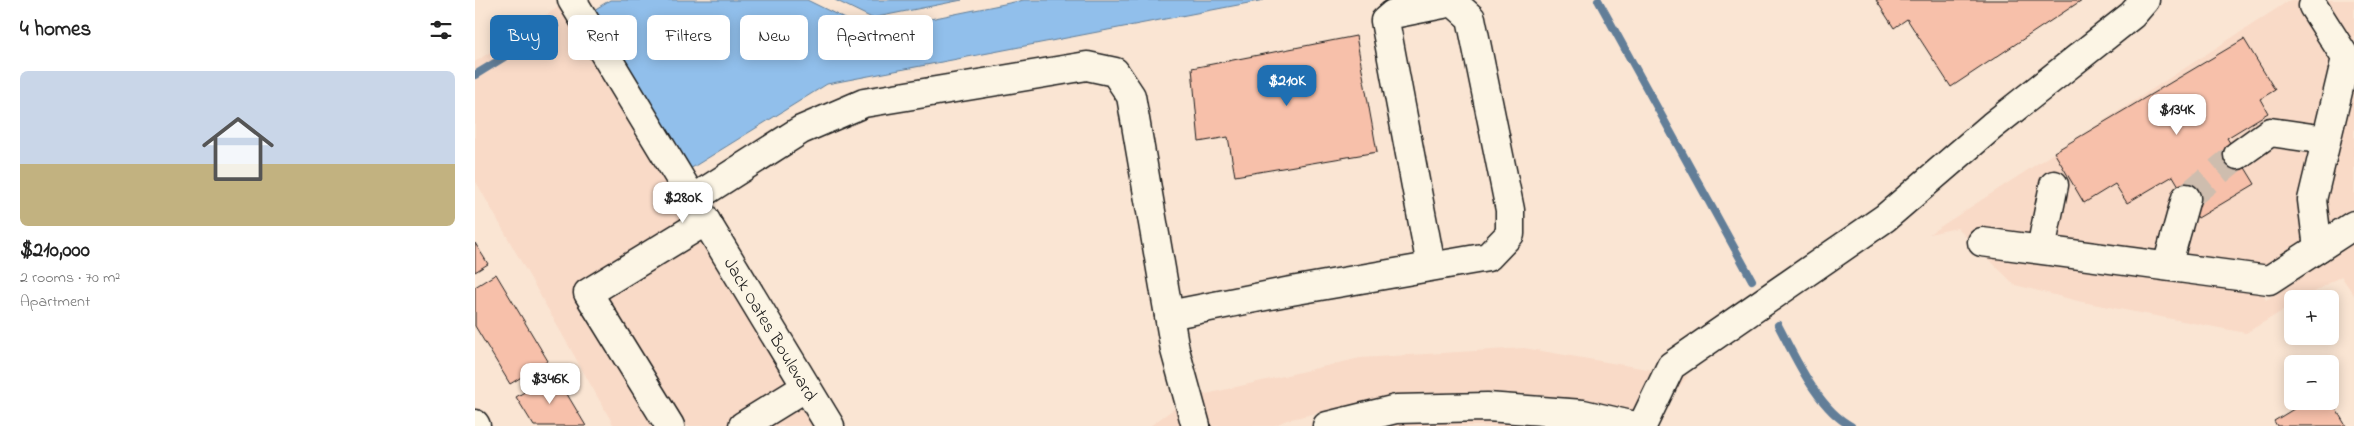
<!DOCTYPE html>
<meta charset="utf-8">
<style>
:root{--surface:#fff;--page:#f6f6f6;--text:#222;--muted:#767676;--accent:#1f6fb2}
body{margin:0;font-family:"Indie Flower",sans-serif;background:var(--page);color:var(--text);height:100vh;display:flex;flex-direction:column;font-size:19px;white-space:nowrap}
*{box-sizing:border-box;margin:0}
p{font-size:16px;color:var(--muted)}
.icon{flex:none;width:28px;height:28px;fill:none;stroke:currentColor;stroke-width:2;stroke-linecap:round;stroke-linejoin:round}
.map{position:relative;flex:1;overflow:hidden}
.sheet{display:flex;flex-direction:column;background:var(--surface);width:475px}
.sheet>*{flex:none}
.top-card{position:absolute;left:15px;top:15px;width:475px;height:45px;display:flex;gap:10px}
.fabs{position:absolute;left:1809px;top:290px;display:grid;gap:10px}
.fabs a{display:grid;place-items:center;width:55px;height:55px;border-radius:8px;background:var(--surface);box-shadow:0 2px 12px #0003;font-size:25px}
.price{position:absolute;translate:-50% -42px;padding:0 11px;border-radius:10px;background:#fff;color:#222;font-size:16px;line-height:32px;filter:drop-shadow(0 1px 2px #0008)}
.price::after{content:'';position:absolute;left:50%;top:30px;width:15px;height:11px;margin-left:-8px;background:inherit;clip-path:polygon(0 0,100% 0,50% 100%)}
.price.active{background:var(--accent);color:#fff}
ul{padding:0;list-style:none}
li{display:grid;align-content:center;gap:10px;height:265px;padding:0 20px}
li span{display:grid;place-items:center;height:155px;border-radius:8px;color:#555}
li>.icon{margin-inline-start:auto}
span .icon{width:90px;height:90px;fill:#fffc;stroke-width:1}
li b{font-size:21px}
h2{display:flex;justify-content:space-between;align-items:center;height:60px;padding:0 20px;font-size:21px}
.chip{padding:0 18px;border-radius:8px;background:var(--surface);box-shadow:0 2px 12px #0003;font-size:18px;line-height:45px}
.chip.active{background:var(--accent);color:#fff}
main{display:flex;flex:1;min-height:0}
.map>svg:first-child{display:block}
.built{fill:#f9dac7}
.water{fill:#91bfeb;stroke:#627e98}
.lines{fill:none;stroke-linecap:round;stroke-linejoin:round}
.stream{stroke:#627e98;stroke-width:8}
.building{fill:#f7c0aa;stroke:#1c1c1c}
.minor-tunnel{stroke:#cebdae;stroke-width:28;stroke-dasharray:28 14;stroke-linecap:butt}
.minor-casing{stroke:#1c1c1c;stroke-width:31}
.minor{stroke:#fcf5e5;stroke-width:28}
.labels{text-anchor:middle;stroke-width:5;stroke-linejoin:round;paint-order:stroke}
.street-label{font-size:18px;fill:#1c1c1c;stroke:#fcf5e5}
</style>
<main>
<section class="sheet">
<h2>4 homes<svg class="icon" aria-label="filters" viewBox="0 0 24 24"><path d="M4 7h16M4 17h16"/><circle cx="9" cy="7" r="2"/><circle cx="15" cy="17" r="2"/></svg></h2>
<ul>
<li><span style="background:linear-gradient(#c9d6e8 60%,#c2b280 0)"><svg class="icon" aria-label="home" viewBox="0 0 24 24"><path d="M3 11l9-7 9 7M6 9v11h12V9"/></svg></span><div><b>$210,000</b><p>2 rooms · 70 m²</p><p>Apartment</p></div></li>
</ul>
</section>
<div class="map">
<svg width="1879" height="426" viewBox="0 0 1879 426">
<rect width="100%" height="100%" fill="#fae5d3"/>
<filter id="ink" filterUnits="userSpaceOnUse"><feTurbulence type="fractalNoise" baseFrequency=".02" numOctaves="2"/><feDisplacementMap in="SourceGraphic" scale="10" xChannelSelector="R" yChannelSelector="G"/><feConvolveMatrix kernelMatrix="1 2 1 2 8 2 1 2 1" color-interpolation-filters="sRGB"/></filter>
<g filter="url(#ink)">
<g class="built">
<path d="M1815 0H1879V207L1775 274 1791 300 1879 243V295L1866 276 1828 299H1818L1817 305 1771 333 1607 302 1540 285 1482 228 1454 234Z"/>
<path d="M85 6 339 426H139L0 180V62Z"/>
<path d="M1049 348 1213 376 1180 415 1108 399 1010 391 916 395 812 420 798 426H675L714 398 885 358Z"/>
<path d="M1013 421 1074 426H916L925 424Z"/>
</g>
<g class="water">
<path d="M135 0H332L393 30H401L549 0H789L352 84 215 169 119 10Z"/>
<path d="M360 0H487L397 18Z"/>
</g>
<g class="lines">
<g class="stream">
<path d="M1123 0 1277 280"/>
<path d="M0 75 80 26"/>
<path d="M1303 325C1320 357 1343 409 1376 426"/>
</g>
</g>
<g class="building">
<path d="M1401 0H1607L1476 87 1432 19 1419 28Z"/>
<path d="M881 36 902 152 760 176 753 137 724 142 717 68Z"/>
<path d="M1769 39 1800 90 1785 99 1793 113 1752 138 1780 184 1723 218 1698 176 1652 203 1640 184 1609 203 1579 152Z"/>
<path d="M0 243 13 264 0 272Z"/>
<path d="M21 274 73 361 35 384 0 326V287Z"/>
<path d="M80 374 111 426H59L41 397Z"/>
<path d="M1855 399 1871 426H1802L1799 421 1832 401H1855Z"/>
</g>
<g class="lines">
<path class="minor-tunnel" d="M1711 198 1763 155"/>
<g class="minor-casing">
<g id="minor">
<path d="M97 0 355 426"/>
<path d="M1838 6 1871 58 1837 200 1843 248"/>
<path d="M1763 155 1795 132 1851 140"/>
<path d="M218 199 326 130 389 103 612 66 640 72 656 96 700 350 721 426"/>
<path d="M1507 242 1794 280 1879 225"/>
<path d="M1566 249 1579 185"/>
<path d="M1692 266 1711 198"/>
<path d="M694 315 816 291 1013 257 1035 234V210L996 18 978 2 918 14 910 21 956 266"/>
<path d="M0 424 1 426"/>
<path d="M195 426 113 293 231 221"/>
<path d="M268 426 331 387"/>
<path d="M852 426 921 409 1012 407 1108 414 1160 426"/>
<path d="M1167 426 1196 366 1410 218 1517 126 1657 15 1670 0"/>
</g>
</g>
<use href="#minor" class="minor"/>
</g>
</g>
<g class="labels">
<g class="street-label">
<text transform="translate(296 329) rotate(59)" y="6">Jack Oates Boulevard</text>
</g>
</g>
</svg>
<div class="fabs">
<a>+</a>
<a>−</a>
</div>
<b class="price active" style="left:812px;top:107px">$210K</b>
<b class="price" style="left:1702px;top:136px">$134K</b>
<b class="price" style="left:208px;top:224px">$280K</b>
<b class="price" style="left:75px;top:405px">$346K</b>
<div class="top-card">
<a class="chip active">Buy</a>
<a class="chip">Rent</a>
<a class="chip">Filters</a>
<a class="chip">New</a>
<a class="chip">Apartment</a>
</div>
</div>
</main>
